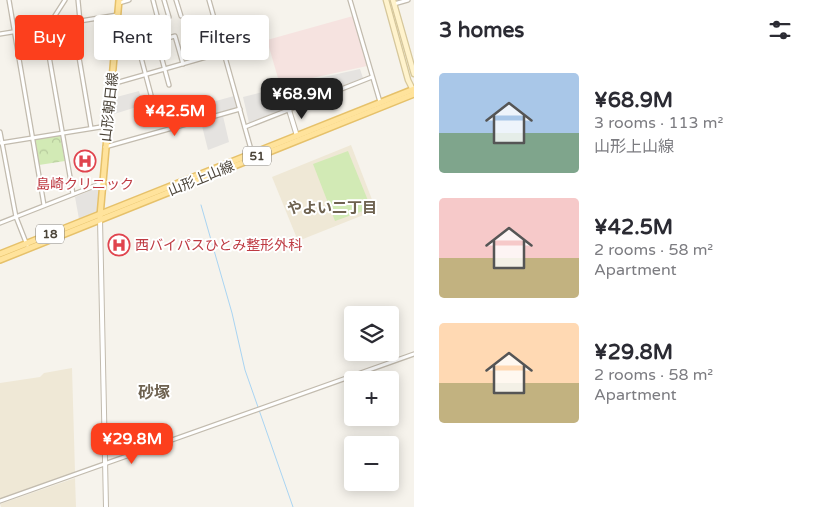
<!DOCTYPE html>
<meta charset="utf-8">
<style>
:root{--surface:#fff;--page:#f7f7f7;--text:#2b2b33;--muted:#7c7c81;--accent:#fc3f1d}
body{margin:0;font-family:"Varela Round","Noto Sans JP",sans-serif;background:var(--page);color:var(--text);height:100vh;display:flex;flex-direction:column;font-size:19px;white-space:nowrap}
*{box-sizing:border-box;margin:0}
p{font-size:16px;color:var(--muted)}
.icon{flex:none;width:28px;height:28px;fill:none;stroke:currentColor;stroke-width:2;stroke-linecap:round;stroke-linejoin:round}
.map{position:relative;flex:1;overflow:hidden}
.side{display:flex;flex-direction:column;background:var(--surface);width:405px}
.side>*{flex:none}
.guide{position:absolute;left:15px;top:15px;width:324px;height:45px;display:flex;gap:10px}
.tools{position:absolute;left:344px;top:306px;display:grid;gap:10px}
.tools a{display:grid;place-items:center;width:55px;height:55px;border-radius:5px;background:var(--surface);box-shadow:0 2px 12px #0003;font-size:25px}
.price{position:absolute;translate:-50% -42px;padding:0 11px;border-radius:10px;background:var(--accent);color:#fff;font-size:16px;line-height:32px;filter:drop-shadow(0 1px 2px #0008)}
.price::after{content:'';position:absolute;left:50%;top:30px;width:15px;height:11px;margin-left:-8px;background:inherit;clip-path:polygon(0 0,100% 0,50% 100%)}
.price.current{background:#222;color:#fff}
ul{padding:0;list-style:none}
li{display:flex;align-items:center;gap:15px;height:125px;padding:0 25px}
li span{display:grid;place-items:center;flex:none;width:140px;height:100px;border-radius:5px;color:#555}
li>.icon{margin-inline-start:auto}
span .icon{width:60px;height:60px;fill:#fffc;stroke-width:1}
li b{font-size:21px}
h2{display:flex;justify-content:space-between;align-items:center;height:60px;padding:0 25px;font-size:21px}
.pill{padding:0 18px;border-radius:5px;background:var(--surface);box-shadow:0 2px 12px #0003;font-size:18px;line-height:45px}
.pill.current{background:var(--accent);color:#fff}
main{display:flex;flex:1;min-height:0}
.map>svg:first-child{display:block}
.education{fill:#efe8d6}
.medical{fill:#f6e3e0}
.park{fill:url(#park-crowns)}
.pitch{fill:#d2eab5}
.parking{fill:#e5e3e0}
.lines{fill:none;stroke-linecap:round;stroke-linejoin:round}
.stream{stroke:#a9d4f2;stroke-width:1}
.minor-casing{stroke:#c2bbae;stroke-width:5.5}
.tertiary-casing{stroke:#c2bbae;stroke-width:6}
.secondary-casing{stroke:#d6c79b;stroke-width:7}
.primary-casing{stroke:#e6c16a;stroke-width:8}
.minor{stroke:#fff;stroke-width:3}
.tertiary{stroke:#fff;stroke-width:4}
.secondary{stroke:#fff3cd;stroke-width:4.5}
.primary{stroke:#ffe39c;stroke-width:5}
.labels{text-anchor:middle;stroke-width:4;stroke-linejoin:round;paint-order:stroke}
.shield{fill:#fff;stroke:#817c74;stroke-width:1}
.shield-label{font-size:12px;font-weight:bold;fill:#4b4439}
.street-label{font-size:14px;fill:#4b4439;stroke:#fff}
.health-label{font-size:14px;fill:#be3a42;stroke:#fff}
.neighbourhood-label{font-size:15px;font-weight:bold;fill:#6e6250;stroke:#fff}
.quarter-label{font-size:16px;font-weight:bold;fill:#6e6250;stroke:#fff}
</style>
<main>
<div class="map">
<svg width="414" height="507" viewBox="0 0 414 507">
<defs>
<pattern id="park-crowns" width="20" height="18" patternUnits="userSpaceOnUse" patternTransform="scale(1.25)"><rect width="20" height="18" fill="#d2eab5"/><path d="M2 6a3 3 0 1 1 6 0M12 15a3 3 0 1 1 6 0" fill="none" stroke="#b6ca9c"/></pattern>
</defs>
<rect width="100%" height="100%" fill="#f6f3ec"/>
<g class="education">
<path d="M351 145 376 210 298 241 272 177Z"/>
<path d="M72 368 75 472 0 499V383L40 377 44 373Z"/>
<path d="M75 478 76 507H1L0 504Z"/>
</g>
<path class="medical" d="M353 16 367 66 280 85 267 40Z"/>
<path class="park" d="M60 134 65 161 39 165 34 139Z"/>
<path class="pitch" d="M348 151 371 208 335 221 313 164Z"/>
<g class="parking">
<path d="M360 69 363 78 288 107 283 86Z"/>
<path d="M278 88 285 109 249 123 243 97Z"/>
<path d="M139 91 143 105 111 115 113 98Z"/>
<path d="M234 96 237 108 208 116 205 104Z"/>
<path d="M223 116 229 142 208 150 201 122Z"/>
<path d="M99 187 97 212 79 219 75 197Z"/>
</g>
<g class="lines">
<path class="stream" d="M201 205 232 313 245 370 293 507"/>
<g class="minor-casing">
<g id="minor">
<path d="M9 0 44 205"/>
<path d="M78 0 80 21"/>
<path d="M153 0 159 23"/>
<path d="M164 0 169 17"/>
<path d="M176 0 181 16"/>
<path d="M209 0 252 153"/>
<path d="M350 0 380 102"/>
<path d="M119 3 129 0"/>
<path d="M394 4 408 0"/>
<path d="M73 22 91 128"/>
<path d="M49 25 65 0"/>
<path d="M44 27 73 194"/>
<path d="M0 34 117 15"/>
<path d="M193 34 217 28"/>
<path d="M138 46 151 95"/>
<path d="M112 84 224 52"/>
<path d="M169 85 157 41 175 36 183 64"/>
<path d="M245 127 372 77"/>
<path d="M0 132 16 217 27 245"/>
<path d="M1 143 107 126"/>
<path d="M105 147 240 109"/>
<path d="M0 223 102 183"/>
<path d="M0 501 414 354"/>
</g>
</g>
<g class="tertiary-casing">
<g id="tertiary">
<path d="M289 110 297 136"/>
<path d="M100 219 106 507"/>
</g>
</g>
<g class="secondary-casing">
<g id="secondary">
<path d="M386 0 408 80 414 92"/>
<path d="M393 0 414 74"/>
</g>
</g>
<g class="primary-casing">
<g id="primary">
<path d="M100 216 119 0"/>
<path d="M0 254 414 89"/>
<path d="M0 260 414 94"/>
</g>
</g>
<use href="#minor" class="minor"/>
<use href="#tertiary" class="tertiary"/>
<use href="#secondary" class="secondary"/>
<use href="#primary" class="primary"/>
</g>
<defs>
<g id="hospital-ring" transform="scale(1.125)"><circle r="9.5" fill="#fff" stroke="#e0444e" stroke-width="1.5"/><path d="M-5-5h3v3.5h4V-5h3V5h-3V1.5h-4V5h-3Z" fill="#e0444e"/></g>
</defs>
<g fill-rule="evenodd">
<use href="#hospital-ring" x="85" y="161"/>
<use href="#hospital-ring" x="119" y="245"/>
</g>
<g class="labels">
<g class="shield">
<rect x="243" y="146.5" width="28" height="19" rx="4"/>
<rect x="36" y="224.5" width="28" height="19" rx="4"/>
</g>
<g class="shield-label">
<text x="257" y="160">51</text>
<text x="50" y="238">18</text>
</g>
<g class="street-label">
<text transform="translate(109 107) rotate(-84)" y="5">山形朝日線</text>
<text transform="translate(201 178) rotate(-22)" y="5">山形上山線</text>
</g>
<g class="health-label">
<text x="85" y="189">島崎クリニック</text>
<text x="135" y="250" text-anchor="start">西バイパスひとみ整形外科</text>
</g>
<g class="neighbourhood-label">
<text x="332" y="213">やよい二丁目</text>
</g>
<g class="quarter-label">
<text x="154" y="398">砂塚</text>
</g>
</g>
</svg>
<div class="tools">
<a><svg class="icon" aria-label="layers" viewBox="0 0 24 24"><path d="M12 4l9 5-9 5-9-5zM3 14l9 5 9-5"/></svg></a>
<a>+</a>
<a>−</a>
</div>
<b class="price current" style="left:302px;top:120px">¥68.9M</b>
<b class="price" style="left:175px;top:137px">¥42.5M</b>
<b class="price" style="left:132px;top:465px">¥29.8M</b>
<div class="guide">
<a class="pill current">Buy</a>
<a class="pill">Rent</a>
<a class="pill">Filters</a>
</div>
</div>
<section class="side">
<h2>3 homes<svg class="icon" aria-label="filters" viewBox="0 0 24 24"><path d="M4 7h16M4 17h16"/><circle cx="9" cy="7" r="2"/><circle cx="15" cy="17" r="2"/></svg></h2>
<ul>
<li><span style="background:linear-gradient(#a9c7e8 60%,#7fa58c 0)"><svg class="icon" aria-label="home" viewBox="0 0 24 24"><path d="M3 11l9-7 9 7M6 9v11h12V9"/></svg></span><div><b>¥68.9M</b><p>3 rooms · 113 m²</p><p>山形上山線</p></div></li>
<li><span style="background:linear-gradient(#f6c9c9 60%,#c2b280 0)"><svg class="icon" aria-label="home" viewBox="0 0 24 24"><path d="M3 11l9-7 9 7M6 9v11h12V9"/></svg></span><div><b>¥42.5M</b><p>2 rooms · 58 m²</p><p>Apartment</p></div></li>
<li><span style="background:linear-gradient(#ffd9b3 60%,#c2b280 0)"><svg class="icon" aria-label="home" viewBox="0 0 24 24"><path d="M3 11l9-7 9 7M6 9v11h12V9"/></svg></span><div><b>¥29.8M</b><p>2 rooms · 58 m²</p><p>Apartment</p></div></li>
</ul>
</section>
</main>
